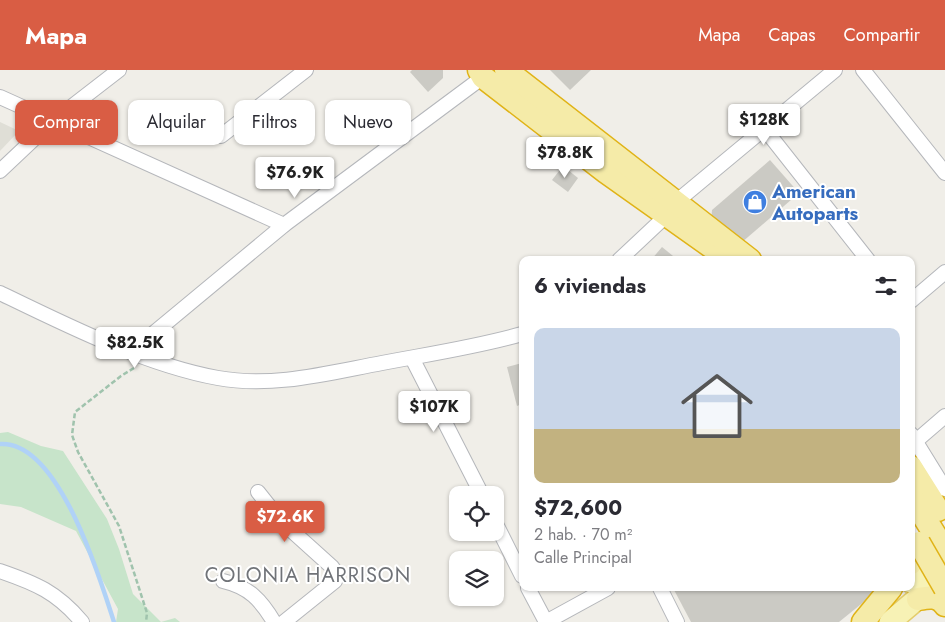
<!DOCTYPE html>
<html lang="es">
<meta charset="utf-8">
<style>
:root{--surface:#fff;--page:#f7f7f7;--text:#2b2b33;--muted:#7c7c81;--line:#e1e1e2;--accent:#d95d44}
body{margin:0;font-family:Jost,sans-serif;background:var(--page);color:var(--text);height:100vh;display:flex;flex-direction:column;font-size:19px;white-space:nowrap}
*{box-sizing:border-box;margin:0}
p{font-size:16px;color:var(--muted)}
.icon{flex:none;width:28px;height:28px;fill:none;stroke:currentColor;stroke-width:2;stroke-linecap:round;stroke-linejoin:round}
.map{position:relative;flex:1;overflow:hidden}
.panel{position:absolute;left:519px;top:186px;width:396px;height:335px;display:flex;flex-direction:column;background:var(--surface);border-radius:10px;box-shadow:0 1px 4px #0004}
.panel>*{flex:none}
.banner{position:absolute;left:15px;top:30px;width:429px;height:45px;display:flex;gap:10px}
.tools{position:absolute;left:449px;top:416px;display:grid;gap:10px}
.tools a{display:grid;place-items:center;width:55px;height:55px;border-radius:10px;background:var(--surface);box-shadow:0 1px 4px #0004;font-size:25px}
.price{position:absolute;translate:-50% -42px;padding:0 11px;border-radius:5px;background:#fff;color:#222;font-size:16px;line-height:32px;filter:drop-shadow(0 1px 2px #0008)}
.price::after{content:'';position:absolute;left:50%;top:30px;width:15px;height:11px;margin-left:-8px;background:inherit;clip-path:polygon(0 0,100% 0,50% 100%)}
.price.on{background:var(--accent);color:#fff}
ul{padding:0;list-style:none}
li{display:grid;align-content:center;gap:10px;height:265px;padding:0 15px}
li+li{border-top:1px solid var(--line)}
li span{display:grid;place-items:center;height:155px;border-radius:10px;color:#555}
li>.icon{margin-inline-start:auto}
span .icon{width:90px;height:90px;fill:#fffc;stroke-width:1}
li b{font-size:21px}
h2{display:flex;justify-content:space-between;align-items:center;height:60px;padding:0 15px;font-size:21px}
.chip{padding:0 18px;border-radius:10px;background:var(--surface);box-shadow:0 1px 4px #0004;font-size:18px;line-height:45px}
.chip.on{background:var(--accent);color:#fff}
header{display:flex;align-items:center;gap:30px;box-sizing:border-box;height:70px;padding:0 25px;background:var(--accent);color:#fff}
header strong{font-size:24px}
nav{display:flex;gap:28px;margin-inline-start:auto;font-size:18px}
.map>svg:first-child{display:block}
.education{fill:#dfded6}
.green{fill:#c7e4ca}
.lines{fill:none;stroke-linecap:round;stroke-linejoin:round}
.stream{stroke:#b0d2f7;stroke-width:4.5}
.building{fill:#cbcac4}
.minor-casing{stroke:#b5b7bb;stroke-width:16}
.primary-casing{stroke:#e4cd6c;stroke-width:24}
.trunk-casing{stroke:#e0b317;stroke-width:25}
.path{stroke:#a0c3ad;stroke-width:2.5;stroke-dasharray:5 2.5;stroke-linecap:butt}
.minor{stroke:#fff;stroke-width:14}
.primary{stroke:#f7f2b5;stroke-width:21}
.trunk{stroke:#f5eba8;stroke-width:22}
.trunk-bridge-casing{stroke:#e0b317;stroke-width:25;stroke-linecap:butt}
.trunk-bridge{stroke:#f5eba8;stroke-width:22}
.labels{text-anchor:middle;stroke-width:4;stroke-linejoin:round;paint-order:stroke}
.shop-label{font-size:19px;font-weight:bold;fill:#366cbe;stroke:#fff;text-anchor:start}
.neighbourhood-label{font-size:20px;letter-spacing:1px;fill:#707378;stroke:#fff}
</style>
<header>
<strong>Mapa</strong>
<nav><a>Mapa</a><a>Capas</a><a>Compartir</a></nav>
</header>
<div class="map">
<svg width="945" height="552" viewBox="0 0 945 552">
<rect width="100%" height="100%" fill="#f0eee8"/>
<path class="education" d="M0 52 19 61 0 81Z"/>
<path class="green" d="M8 362 41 376 63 381 107 449 119 479 133 524 161 552 175 548 180 552H116L118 539 76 461 21 437 0 434V363Z"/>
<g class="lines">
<path class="stream" d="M0 374C59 370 100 509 114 552"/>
</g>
<g class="building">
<path d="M412 0H443V8L428 22 410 2Z"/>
<path d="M550 0H591L570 20Z"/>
<path d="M770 90 799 123 741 173 711 152 712 140Z"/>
<path d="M563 96 578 108 568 122 552 110Z"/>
<path d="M662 177 678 190H651Z"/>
<path d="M522 293V334L517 336 507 297Z"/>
<path d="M673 518H881L839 552H691Z"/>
</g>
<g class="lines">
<g class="minor-casing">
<g id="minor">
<path d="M863 0 945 103"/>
<path d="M0 27 284 155"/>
<path d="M764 58 868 190"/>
<path d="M221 66 306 0"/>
<path d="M0 101 53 51 119 0"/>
<path d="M676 132 835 0"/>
<path d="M619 190 667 145"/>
<path d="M0 223C66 255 146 295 218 308 273 318 328 303 382 293 429 284 477 277 522 264"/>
<path d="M911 231 945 202"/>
<path d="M131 282 284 155 483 7"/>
<path d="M412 288 482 425"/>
<path d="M911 364 945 419"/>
<path d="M916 371 945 346"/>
<path d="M258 422 281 451 332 497 337 504 335 511 284 552"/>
<path d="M495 452 522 506"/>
<path d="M0 501C35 513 57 522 82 552"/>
<path d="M223 511C249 517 261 530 274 552"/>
<path d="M528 518 546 552"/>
<path d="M660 518 677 552"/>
<path d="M546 552 608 518"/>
</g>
</g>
<g class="primary-casing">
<g id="primary">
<path d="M911 512 945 484"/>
<path d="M890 552 930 518"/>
</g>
</g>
<g class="trunk-casing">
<g id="trunk">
<path d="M479 0 483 7 606 102 730 190"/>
<path d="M506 0 750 190"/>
<path d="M911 397 938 440"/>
<path d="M911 426 945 481"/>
<path d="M911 476V493"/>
<path d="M918 529C929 527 938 525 945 535"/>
<path d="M863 552 891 518"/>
</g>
</g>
<path class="path" d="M134 298 121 306 75 342 72 365 78 382 119 456 147 543 146 552"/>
<use href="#minor" class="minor"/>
<use href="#primary" class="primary"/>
<use href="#trunk" class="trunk"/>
<g class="trunk-bridge-casing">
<path id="trunk-bridge" d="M919 473 945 518"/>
</g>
<use href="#trunk-bridge" class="trunk-bridge"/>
</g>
<defs>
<g id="shop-disc" transform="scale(1.25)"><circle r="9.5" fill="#3f7fe0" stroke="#fff"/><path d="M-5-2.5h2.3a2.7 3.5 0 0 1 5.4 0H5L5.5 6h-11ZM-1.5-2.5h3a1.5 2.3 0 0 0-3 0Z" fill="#fff"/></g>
</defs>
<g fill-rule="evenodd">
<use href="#shop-disc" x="755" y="132"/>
</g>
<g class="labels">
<g class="shop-label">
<text x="772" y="128">American<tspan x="772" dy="22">Autoparts</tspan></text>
</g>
<g class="neighbourhood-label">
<text x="308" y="512">COLONIA HARRISON</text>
</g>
</g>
</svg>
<div class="tools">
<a><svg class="icon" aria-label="locate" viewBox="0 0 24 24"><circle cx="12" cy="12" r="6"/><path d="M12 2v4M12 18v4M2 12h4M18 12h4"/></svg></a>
<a><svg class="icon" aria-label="layers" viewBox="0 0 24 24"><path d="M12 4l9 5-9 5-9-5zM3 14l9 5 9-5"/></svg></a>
</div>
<b class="price" style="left:764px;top:76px">$128K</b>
<b class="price" style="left:565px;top:109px">$78.8K</b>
<b class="price" style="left:295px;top:129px">$76.9K</b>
<b class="price" style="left:135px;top:299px">$82.5K</b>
<b class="price" style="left:434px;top:363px">$107K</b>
<b class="price on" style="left:285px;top:473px">$72.6K</b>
<div class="banner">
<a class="chip on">Comprar</a>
<a class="chip">Alquilar</a>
<a class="chip">Filtros</a>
<a class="chip">Nuevo</a>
</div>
<section class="panel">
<h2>6 viviendas<svg class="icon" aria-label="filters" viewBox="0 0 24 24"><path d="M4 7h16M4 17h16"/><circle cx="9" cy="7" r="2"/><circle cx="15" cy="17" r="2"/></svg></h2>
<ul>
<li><span style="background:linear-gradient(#c9d6e8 65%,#c2b280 0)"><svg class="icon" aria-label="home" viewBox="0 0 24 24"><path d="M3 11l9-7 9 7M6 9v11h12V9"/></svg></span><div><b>$72,600</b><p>2 hab. · 70 m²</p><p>Calle Principal</p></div></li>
</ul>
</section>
</div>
